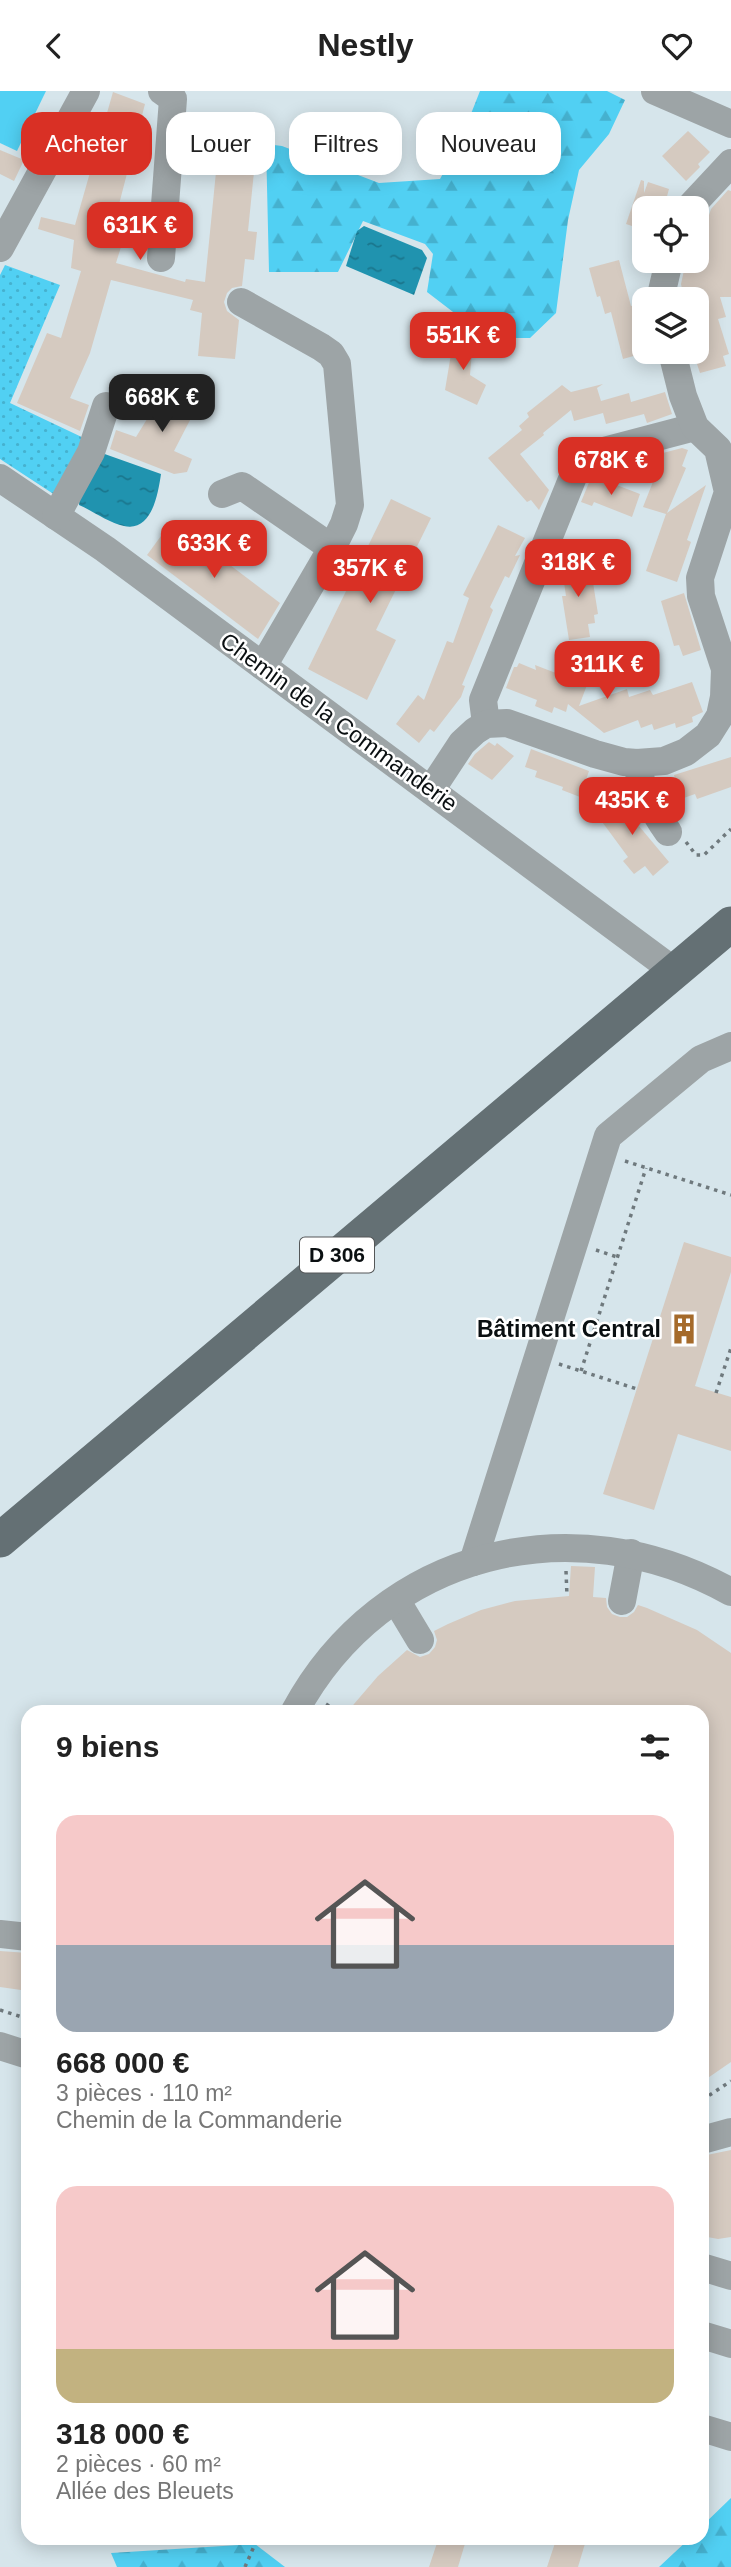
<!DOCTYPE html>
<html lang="fr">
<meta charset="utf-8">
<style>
:root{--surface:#fff;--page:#f2f2f2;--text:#222;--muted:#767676;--accent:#d93025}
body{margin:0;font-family:Arial,sans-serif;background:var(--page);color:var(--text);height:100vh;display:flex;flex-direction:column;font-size:26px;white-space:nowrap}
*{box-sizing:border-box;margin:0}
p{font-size:23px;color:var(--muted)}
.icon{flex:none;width:38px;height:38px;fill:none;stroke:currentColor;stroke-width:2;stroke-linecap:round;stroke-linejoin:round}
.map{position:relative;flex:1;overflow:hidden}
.side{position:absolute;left:21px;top:1614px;width:688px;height:840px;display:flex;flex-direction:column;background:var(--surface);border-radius:21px;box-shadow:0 4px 18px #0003}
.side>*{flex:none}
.hud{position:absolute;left:21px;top:21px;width:690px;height:63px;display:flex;gap:14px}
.fabs{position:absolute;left:632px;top:105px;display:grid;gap:14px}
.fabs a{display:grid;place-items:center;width:77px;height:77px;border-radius:14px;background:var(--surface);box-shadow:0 4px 18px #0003;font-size:35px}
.price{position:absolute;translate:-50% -60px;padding:0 16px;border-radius:14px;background:var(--accent);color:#fff;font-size:23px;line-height:46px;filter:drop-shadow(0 2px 4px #0008)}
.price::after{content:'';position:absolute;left:50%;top:42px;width:21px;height:16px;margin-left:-10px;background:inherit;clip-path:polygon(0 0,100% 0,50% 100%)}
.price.active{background:#222;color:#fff}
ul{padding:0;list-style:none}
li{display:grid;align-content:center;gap:14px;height:371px;padding:0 35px}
li span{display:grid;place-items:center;height:217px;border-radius:21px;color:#555}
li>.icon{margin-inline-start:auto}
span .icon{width:126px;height:126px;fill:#fffc;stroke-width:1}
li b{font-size:30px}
h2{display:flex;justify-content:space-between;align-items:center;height:84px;padding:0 35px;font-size:30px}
.tag{padding:0 24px;border-radius:21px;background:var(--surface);box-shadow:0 4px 18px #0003;font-size:24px;line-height:63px}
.tag.active{background:var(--accent);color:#fff}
header{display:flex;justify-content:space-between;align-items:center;height:91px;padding:0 35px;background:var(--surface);font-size:32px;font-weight:600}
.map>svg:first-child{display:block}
.grass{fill:#51d0f3}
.forest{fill:url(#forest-firs)}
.garden{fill:url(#garden-dots)}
.water{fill:url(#water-ripples)}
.building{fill:#d5cac0}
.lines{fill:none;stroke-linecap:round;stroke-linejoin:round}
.path{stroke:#6f797d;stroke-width:3.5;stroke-dasharray:3.5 5;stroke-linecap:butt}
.minor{stroke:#9da4a6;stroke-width:28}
.major{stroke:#647074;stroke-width:35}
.labels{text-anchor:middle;stroke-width:5;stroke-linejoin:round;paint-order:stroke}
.shield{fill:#fff;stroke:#545758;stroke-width:2}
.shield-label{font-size:21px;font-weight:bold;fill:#0a0f11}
.street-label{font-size:23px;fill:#0a0f11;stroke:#fff}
.poi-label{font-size:23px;font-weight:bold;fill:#0a0f11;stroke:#fff;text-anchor:end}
</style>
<header><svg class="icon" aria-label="back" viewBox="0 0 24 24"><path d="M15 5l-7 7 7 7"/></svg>Nestly<svg class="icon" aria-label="heart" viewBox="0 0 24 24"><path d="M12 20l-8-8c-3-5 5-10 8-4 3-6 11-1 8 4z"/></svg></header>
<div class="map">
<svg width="731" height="2476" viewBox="0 0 731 2476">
<defs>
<pattern id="forest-firs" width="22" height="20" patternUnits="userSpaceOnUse" patternTransform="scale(1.75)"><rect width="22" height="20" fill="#51d0f3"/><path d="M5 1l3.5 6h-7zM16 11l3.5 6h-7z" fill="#45b1cf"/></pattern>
<pattern id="garden-dots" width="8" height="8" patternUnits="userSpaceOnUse" patternTransform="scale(1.75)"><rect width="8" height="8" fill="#51d0f3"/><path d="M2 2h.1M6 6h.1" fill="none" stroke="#45b1cf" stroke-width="1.8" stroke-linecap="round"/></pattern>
<pattern id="water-ripples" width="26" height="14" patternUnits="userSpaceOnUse" patternTransform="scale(1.75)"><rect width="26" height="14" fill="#2093af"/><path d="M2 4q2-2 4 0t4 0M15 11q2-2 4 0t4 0" fill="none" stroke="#1a768d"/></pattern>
</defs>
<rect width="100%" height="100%" fill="#d6e5eb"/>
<path class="grass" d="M0 0H46L17 60 0 52Z"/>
<g class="forest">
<path d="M480 0H607L625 9 609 43 579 79 568 129 556 222 530 247H487L427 201 433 163 425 153 363 130 338 181H269L266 53 282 55 379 92 440 88 459 53Z"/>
<path d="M731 2407V2476H659L690 2447 702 2446V2435Z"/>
<path d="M255 2453 285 2476H117L111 2462Z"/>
</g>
<path class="garden" d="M5 174 60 194 10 312 88 349 55 404 0 368V184Z"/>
<g class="water">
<path d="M364 135 422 159 427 167 414 204 346 175 357 140Z"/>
<path d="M99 361 161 383C158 403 152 441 124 435 109 432 93 420 79 414L81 392Z"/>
</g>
<g class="building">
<path d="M113 1 145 13 116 125 129 130 116 172 185 191 186 188 205 191 220 41 244 43 243 59 256 61 248 140 257 141 254 169 245 168 242 195 232 197 227 202 224 211 227 220 239 229 235 268 198 265 202 222 190 219 193 209 111 189 90 262 70 307 89 314 80 340 17 312 47 242 61 247 81 180 71 177 74 149 38 138 41 126 75 134Z"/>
<path d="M688 40 710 61 698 73 700 76 686 90 662 65Z"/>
<path d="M0 59 24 69 14 90 0 83Z"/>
<path d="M641 89 644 90V102L648 91 669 98 666 109 674 112 673 117H644V139L626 133Z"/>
<path d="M728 99 731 100V206H720L726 226 718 228 729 263 723 265 726 275 700 282 693 261H696L697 208H684L681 193 686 170H696V135L705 136 711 118Z"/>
<path d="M619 169 631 215 635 214 639 227 644 225V262L623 268 611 221 605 223 600 205 597 206 589 177Z"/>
<path d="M454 245 473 249 470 284 486 294 477 314 445 299Z"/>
<path d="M187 293 204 302 174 360 192 368 187 381 174 383 110 358 116 339 136 346 160 307 173 315Z"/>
<path d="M603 293 597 297 601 310 629 302 631 311 665 301 672 323 647 332 644 323 606 333 603 322 574 330 571 319 543 342 544 344 520 363 549 399 539 419 531 409 527 411 488 367 522 339 519 335 529 326 527 322 562 294 571 301Z"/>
<path d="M682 357 688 359 682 375 686 377 667 422 706 394 687 449 691 451 677 491 646 480 666 423 643 416 662 368 658 366 659 363Z"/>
<path d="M601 388 640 403 632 426 594 411 592 415 581 411 590 389 600 392Z"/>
<path d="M391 408 431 427 376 539 396 549 367 609 308 578Z"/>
<path d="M172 430 280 512 258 548 147 464Z"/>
<path d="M498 434 525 447 515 465 520 464 509 487 505 485 490 516 493 519 462 594 465 595 461 606 434 641 430 638 419 652 396 633 418 604 424 609 447 550 453 552 469 507 463 504Z"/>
<path d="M560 464 591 479 598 523 594 524 595 532 588 533 590 546 569 549 562 505H566Z"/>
<path d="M684 502 701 559 683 565 679 554 674 555 661 510Z"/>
<path d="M519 572 536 579 535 574 587 594 579 615 627 598 629 606 650 599 653 604 692 591 703 621 692 626 693 631 676 637 675 632 654 639 652 633 641 637 638 629 604 642 568 613 566 621 554 616 552 622 535 615 537 609 506 597 514 576H517Z"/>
<path d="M489 651 495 655 497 652 514 665 492 689 468 673 475 663Z"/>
<path d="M531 658 589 680 580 706 562 699 563 696 535 686 537 680 525 676Z"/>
<path d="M731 666V696L697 708 695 703 681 708 674 684Z"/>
<path d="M614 700 641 732 639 735 669 771 653 785 645 775 634 783 623 770 628 766 600 728 613 718 599 713Z"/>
<path d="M684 1151 731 1166V1181L695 1295 731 1306V1360L678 1343 654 1419 603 1403Z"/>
<path d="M571 1475 595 1476 593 1506 606 1507 607 1516 612 1523 620 1526H627L634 1521 638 1514 647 1517 697 1539 731 1562V1971L702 1991V1620H348L378 1585 407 1559 420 1566 429 1563 435 1556 437 1549 434 1540 448 1533 481 1519 515 1510 569 1505Z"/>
<path d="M0 1860 28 1862V1900L0 1896Z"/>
<path d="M731 2059V2146L718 2148 702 2145V2065Z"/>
<path d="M439 2446H467L458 2476H429Z"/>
<path d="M557 2446H587L578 2476H547Z"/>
</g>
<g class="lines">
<g class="path">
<path d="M686 751 696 764H704L731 738"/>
<path d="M625 1070 731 1104"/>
<path d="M596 1159 617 1166"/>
<path d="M559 1273 637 1298"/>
<path d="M581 1280 646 1077"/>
<path d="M716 1302 731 1257"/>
<path d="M566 1480 567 1505"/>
<path d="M326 1613 337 1620"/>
<path d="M0 1919 28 1928"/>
<path d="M702 2009 731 1990"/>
<path d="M245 2476 255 2453"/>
</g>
<g class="minor">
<path d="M655 0 731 33"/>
<path d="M689 117 731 72"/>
<path d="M0 157 86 0"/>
<path d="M161 167 173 8 162 0"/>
<path d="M663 208 662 200 669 170"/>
<path d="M241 211 321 256 331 263 337 273 350 414 344 433 332 457"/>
<path d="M0 387 105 458 674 880"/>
<path d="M222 403 242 395 332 457 263 575"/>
<path d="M56 425 91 361 106 315"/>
<path d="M486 633 483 609 581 366 695 336"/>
<path d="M637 672C641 698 653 720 668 741"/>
<path d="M431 699 462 652 475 640 486 633 507 632 595 663 624 671 637 672 664 670 686 661 708 644 720 625 724 606 725 578 701 505 700 487 728 401 718 358 695 336 683 305 672 261"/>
<path d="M473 1471 608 1045 701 968 731 955"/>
<path d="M396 1509 420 1549"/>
<path d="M622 1510 631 1462"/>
<path d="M295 1620C382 1459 574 1413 731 1501"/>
<path d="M0 1843 28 1846"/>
<path d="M0 1955 28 1964"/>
<path d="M702 2049 731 2041"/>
<path d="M702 2176 731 2185"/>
<path d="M702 2244 731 2253"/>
<path d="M702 2337 731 2346"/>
</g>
<path class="major" d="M0 1449 731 833"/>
</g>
<defs>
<g id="building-bare" transform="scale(2.415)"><path d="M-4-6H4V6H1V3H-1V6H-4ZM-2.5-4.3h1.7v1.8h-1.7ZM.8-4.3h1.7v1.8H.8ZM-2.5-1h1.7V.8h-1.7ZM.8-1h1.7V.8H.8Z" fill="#a56a2a" stroke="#fff" stroke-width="2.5" paint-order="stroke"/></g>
</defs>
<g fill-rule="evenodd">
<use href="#building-bare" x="684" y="1238"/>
</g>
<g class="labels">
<rect class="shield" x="300" y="1146.5" width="74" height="35" rx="5"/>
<g class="shield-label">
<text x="337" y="1171">D 306</text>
</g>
<g class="street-label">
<text transform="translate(339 631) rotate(36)" y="8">Chemin de la Commanderie</text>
</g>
<g class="poi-label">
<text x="661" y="1246">Bâtiment Central</text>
</g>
</g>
</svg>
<div class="fabs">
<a><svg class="icon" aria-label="locate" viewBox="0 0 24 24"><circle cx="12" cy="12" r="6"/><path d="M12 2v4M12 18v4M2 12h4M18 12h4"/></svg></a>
<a><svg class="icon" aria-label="layers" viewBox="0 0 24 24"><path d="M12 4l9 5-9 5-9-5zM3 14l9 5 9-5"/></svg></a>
</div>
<b class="price" style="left:140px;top:171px">631K €</b>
<b class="price" style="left:463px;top:281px">551K €</b>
<b class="price active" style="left:162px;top:343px">668K €</b>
<b class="price" style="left:611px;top:406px">678K €</b>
<b class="price" style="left:214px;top:489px">633K €</b>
<b class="price" style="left:578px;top:508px">318K €</b>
<b class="price" style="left:370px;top:514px">357K €</b>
<b class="price" style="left:607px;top:610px">311K €</b>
<b class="price" style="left:632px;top:746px">435K €</b>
<div class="hud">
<a class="tag active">Acheter</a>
<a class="tag">Louer</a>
<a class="tag">Filtres</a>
<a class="tag">Nouveau</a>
</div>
<section class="side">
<h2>9 biens<svg class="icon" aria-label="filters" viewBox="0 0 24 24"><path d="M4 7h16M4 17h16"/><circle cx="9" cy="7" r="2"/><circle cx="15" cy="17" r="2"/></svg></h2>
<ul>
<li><span style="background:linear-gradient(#f6c9c9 60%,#9aa5b1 0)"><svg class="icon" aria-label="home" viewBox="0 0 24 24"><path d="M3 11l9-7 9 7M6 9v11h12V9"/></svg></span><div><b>668 000 €</b><p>3 pièces · 110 m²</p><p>Chemin de la Commanderie</p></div></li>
<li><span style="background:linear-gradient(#f6c9c9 75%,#c2b280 0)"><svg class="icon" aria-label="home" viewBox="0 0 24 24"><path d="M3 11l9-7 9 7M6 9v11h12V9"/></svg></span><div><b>318 000 €</b><p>2 pièces · 60 m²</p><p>Allée des Bleuets</p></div></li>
</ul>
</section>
</div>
